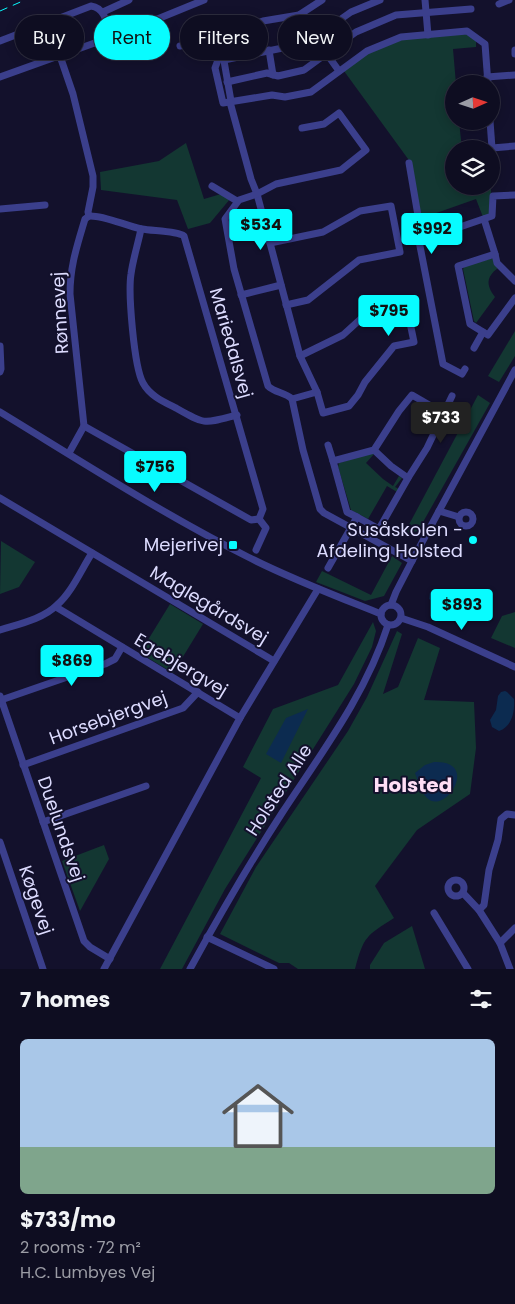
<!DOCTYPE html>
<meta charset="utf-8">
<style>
:root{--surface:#0e0d21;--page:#1c1b2e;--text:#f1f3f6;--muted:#9b9ca5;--line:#2e2d3f;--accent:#08fcff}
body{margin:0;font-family:Poppins,sans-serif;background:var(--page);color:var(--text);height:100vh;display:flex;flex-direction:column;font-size:19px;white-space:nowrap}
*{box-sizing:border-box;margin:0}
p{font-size:16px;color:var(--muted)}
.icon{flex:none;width:28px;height:28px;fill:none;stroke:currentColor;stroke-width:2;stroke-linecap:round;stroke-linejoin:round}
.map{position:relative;height:969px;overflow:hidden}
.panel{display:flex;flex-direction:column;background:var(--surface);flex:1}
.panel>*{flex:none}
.banner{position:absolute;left:15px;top:15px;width:485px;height:45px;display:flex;gap:10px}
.needle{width:32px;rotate:87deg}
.buttons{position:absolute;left:445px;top:75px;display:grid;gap:10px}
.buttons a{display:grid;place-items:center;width:55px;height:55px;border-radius:50%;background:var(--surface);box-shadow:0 2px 12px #0003,0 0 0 1px var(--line);font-size:25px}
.price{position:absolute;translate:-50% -42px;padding:0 11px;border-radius:5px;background:var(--accent);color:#111;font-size:16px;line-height:32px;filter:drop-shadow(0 1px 2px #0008)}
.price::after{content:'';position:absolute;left:50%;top:30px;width:15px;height:11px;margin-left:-8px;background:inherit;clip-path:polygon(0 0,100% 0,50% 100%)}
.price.current{background:#222;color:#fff}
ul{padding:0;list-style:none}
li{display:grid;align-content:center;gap:10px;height:265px;padding:0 20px}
li span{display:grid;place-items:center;height:155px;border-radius:8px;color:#555}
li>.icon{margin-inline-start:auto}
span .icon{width:90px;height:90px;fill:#fffc;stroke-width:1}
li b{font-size:21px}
h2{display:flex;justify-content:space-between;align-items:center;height:60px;padding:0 20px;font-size:21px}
.pill{padding:0 18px;border-radius:22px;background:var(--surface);box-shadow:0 2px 12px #0003,0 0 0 1px var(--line);font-size:18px;line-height:45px}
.pill.current{background:var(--accent);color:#111}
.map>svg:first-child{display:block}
.green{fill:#133732}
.water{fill:#0c2b50}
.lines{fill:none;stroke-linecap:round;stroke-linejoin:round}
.minor{stroke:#3b3f8c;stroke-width:7}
.rail{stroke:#08fcff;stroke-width:1;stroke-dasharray:8 6;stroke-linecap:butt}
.poi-dot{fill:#08fcff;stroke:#13112c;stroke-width:2}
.labels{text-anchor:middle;stroke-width:4;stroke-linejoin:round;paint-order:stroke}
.street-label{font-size:18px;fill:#dddcff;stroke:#13112c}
.poi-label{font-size:18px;fill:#dddcff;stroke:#13112c;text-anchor:end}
.quarter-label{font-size:20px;font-weight:bold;fill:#ffdef6;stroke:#13112c}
</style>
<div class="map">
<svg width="515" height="969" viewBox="0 0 515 969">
<rect width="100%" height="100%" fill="#13112c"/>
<g class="green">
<path d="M466 34 476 40V47L453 49 456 84H454V121H459L462 149H454V186H491V214L483 217 476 199 425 217 427 236H426L423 230 411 163 344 71 367 53 404 39Z"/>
<path d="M186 143 204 199 221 194 230 199 210 223 188 229 177 200 101 190 100 172 159 161Z"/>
<path d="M493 258 498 268C486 277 486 285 495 297L476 323 474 321 463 269 465 266Z"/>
<path d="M515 331V356L499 382 488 376Z"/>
<path d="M478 395 490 403 418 531 404 534Z"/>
<path d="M372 453 374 454 366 463 383 479 393 486 399 476 402 478 395 487 399 489 397 492 387 486 368 519 351 510 338 467 339 463Z"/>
<path d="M1 541 35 562 19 587 0 594Z"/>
<path d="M392 556 402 563 384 596 365 601 316 582 322 571 371 595Z"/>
<path d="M170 604 203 624 173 673 140 653Z"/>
<path d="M515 612V648L491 638 502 616Z"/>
<path d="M373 622 376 631 372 647 354 684 225 889 182 969H160L261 778 243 767 273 709 338 685Z"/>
<path d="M397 631 402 634 383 694 398 687 418 638 440 648 424 700 474 702 476 748 470 794 417 830 375 886 394 918C366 936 364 936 355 969H298L289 963H279L220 934 256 867 348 731 367 697Z"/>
<path d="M104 845 109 859 80 911 62 861Z"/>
<path d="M412 926 425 969H370V965L384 943Z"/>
</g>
<g class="water">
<path d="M441 589 445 591 441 601C436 603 433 602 429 599L430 592Z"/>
<path d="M505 691 507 692 514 699C515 711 512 727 499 731L492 727 490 720 496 710 498 696 501 692Z"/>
<path d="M308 709 281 763 266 754 286 718Z"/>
<path d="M434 762C481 760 445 816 427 798 421 792 418 781 415 773L425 765Z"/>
</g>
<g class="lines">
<g class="minor">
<path d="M425 0 428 35"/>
<path d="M499 4 509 0"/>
<path d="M103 12 129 0"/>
<path d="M299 15 339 71"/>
<path d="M214 39 218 60 215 68 223 103 272 95 285 97 311 92 367 51 401 37 467 31 485 44 488 84"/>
<path d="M0 41 91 6C106 8 107 25 110 37"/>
<path d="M180 46 217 38"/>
<path d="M269 50 273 75"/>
<path d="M515 50V54"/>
<path d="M60 56 73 94 93 176V187L88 212 89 216 85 219C77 246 70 266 70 294L84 426 69 453"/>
<path d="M224 60 307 43 351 12 380 0"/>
<path d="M0 77 128 31 204 0"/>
<path d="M487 77 515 75"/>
<path d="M227 82 267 73 278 76 304 70 356 32 396 15 471 9"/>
<path d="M231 101 220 38 224 34 263 21 299 15 322 0"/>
<path d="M230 102 251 179 257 194 300 356 317 392"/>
<path d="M490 121 492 148 515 146"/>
<path d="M302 128 324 124 339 113 366 150 341 170 276 184 257 194 239 200 225 219 234 269 268 386C275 393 285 392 292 399L303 450 320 509 324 513 412 561"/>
<path d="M409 163 422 239"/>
<path d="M212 186 237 201"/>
<path d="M0 209 45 205"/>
<path d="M89 216C104 215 126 226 142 229 152 231 177 231 184 236L263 509 259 519 266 528 256 550"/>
<path d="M484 219 495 254"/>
<path d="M141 229C138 244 133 259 131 274 128 293 134 367 143 383 150 396 164 402 176 408 206 425 203 424 237 415"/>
<path d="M270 243 323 232 360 211 391 206 400 252 359 260 308 300 286 305"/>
<path d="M515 281 497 263 495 254 458 266 470 324 488 335 515 298"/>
<path d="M241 295 281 285"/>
<path d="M0 346 1 369 0 372"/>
<path d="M474 348 483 332"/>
<path d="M465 369 462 374 443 364 419 241 492 216 493 196 515 195"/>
<path d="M292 399 317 392 323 413 349 406 358 395 365 382 394 346 414 342 405 299 376 305 343 335 300 356"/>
<path d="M0 412C82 462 163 514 248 557 291 579 336 596 381 614"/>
<path d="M84 426 251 520 259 519"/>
<path d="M328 445 333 461"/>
<path d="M408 478 427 448 452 396"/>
<path d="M0 498 274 661"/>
<path d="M439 511 459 517"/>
<circle cx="466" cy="519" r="7"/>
<path d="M357 517 347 512 333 461 374 450 399 411 412 395 443 413"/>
<path d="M328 568 357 517 379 529 408 478 391 466 374 450"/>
<circle cx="391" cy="615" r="10"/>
<path d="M391 605 396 592 412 561 515 370"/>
<path d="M56 607 240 718"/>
<path d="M401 618 428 627 515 667"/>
<path d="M0 630C19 624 43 619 57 605 72 592 81 570 92 553"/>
<path d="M0 696 84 941 90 947 110 959"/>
<path d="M1 700 105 664 115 659 122 647"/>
<path d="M23 765 183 708 198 692"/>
<path d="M43 822 146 786"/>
<path d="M0 842 43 969"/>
<circle cx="456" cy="888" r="8"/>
<path d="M463 893 479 910 500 943 510 969"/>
<path d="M479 910 484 905 489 870 498 840 501 819 507 814 515 815"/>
<path d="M434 913 468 969"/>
<path d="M207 937 274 969"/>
<path d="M500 943 515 928"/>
<path d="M104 969 240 718 318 589"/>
<path d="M190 969C219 916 249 864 282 813 322 752 366 694 388 625"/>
</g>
<path class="rail" d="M0 11 25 0"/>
</g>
<g class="poi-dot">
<circle cx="473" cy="540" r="5"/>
<rect x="228" y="540" width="10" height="10" rx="2.5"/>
</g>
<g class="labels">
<g class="street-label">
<text transform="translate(60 313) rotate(-93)" y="6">Rønnevej</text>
<text transform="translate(231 343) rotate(74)" y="6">Mariedalsvej</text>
<text transform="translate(209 605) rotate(31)" y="6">Maglegårdsvej</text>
<text transform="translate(181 665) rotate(31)" y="6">Egebjergvej</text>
<text transform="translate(108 718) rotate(-20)" y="6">Horsebjergvej</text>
<text transform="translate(279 790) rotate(-57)" y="6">Holsted Alle</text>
<text transform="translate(61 829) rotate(71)" y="6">Duelundsvej</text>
<text transform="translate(36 900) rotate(71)" y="6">Køgevej</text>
</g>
<g class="poi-label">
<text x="463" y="536">Susåskolen -<tspan x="463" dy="21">Afdeling Holsted</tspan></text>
<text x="223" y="551">Mejerivej</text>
</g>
<g class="quarter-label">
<text x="413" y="792">Holsted</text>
</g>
</g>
</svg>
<div class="buttons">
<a><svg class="needle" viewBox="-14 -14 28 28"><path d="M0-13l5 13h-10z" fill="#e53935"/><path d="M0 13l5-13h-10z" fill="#9b9ca5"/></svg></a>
<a><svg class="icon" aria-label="layers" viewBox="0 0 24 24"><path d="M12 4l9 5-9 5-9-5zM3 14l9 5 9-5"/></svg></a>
</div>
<b class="price" style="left:261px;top:251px">$534</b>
<b class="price" style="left:432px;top:255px">$992</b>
<b class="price" style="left:389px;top:337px">$795</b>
<b class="price current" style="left:441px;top:444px">$733</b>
<b class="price" style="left:155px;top:493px">$756</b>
<b class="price" style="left:462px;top:631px">$893</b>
<b class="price" style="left:72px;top:687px">$869</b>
<div class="banner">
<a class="pill">Buy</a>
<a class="pill current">Rent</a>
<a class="pill">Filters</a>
<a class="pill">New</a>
</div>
</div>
<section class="panel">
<h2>7 homes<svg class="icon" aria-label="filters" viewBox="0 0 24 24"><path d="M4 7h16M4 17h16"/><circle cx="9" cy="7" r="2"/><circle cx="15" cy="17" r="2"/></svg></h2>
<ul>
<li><span style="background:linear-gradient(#a9c7e8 70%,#7fa58c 0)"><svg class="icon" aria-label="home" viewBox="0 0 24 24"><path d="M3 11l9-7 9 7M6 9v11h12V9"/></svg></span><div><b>$733/mo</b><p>2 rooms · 72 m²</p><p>H.C. Lumbyes Vej</p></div></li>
</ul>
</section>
